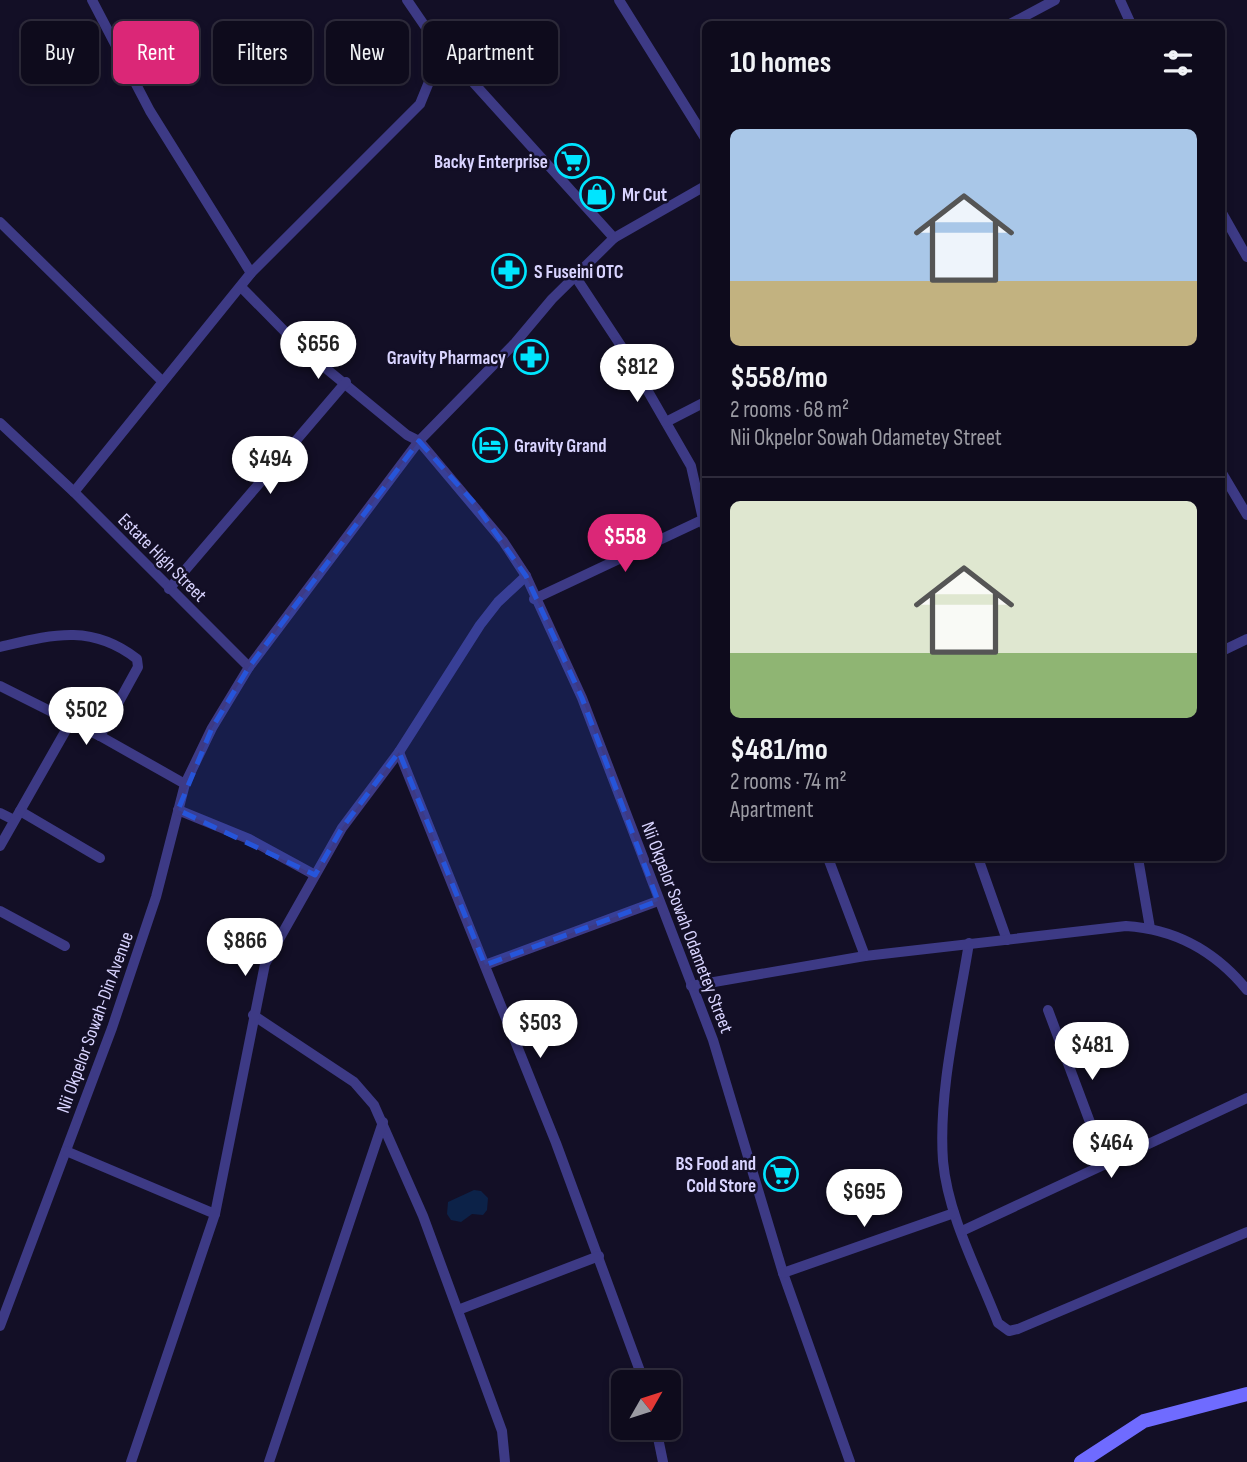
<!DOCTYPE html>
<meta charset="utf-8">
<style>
:root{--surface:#0e0b1c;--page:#171425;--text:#f1f3f6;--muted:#9b9ba3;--line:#2e2b3b;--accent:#db2777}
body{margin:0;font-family:"Sofia Sans Condensed",sans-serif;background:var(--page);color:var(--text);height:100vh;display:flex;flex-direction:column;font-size:26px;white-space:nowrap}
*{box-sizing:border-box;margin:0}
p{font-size:23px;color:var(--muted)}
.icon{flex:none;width:38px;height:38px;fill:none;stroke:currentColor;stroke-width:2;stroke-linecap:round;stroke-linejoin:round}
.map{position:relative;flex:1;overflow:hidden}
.side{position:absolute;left:702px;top:21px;width:523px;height:840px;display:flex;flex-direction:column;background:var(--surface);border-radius:10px;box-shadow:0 4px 10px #0003,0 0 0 2px var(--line)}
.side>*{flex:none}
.hud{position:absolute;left:21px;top:21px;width:576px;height:63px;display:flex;gap:14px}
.needle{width:46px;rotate:51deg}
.tools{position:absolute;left:611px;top:1370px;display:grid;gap:14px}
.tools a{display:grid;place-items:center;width:70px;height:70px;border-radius:10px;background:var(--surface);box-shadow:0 4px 10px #0003,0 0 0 2px var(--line);font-size:35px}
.price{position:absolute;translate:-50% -60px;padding:0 16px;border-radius:24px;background:#fff;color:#222;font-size:23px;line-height:46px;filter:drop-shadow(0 2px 4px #0008)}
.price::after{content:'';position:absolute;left:50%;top:42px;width:21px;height:16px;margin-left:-10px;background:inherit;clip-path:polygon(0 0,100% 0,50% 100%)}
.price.current{background:var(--accent);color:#fff}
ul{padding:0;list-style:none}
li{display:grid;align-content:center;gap:14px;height:371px;padding:0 28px}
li+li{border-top:2px solid var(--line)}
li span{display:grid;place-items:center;height:217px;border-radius:10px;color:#555}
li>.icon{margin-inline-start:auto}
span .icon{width:126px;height:126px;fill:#fffc;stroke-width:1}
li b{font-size:30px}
h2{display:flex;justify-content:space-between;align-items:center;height:84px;padding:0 28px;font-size:30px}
.tag{padding:0 24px;border-radius:10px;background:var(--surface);box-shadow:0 4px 10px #0003,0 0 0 2px var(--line);font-size:24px;line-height:63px}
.tag.current{background:var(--accent);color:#fff}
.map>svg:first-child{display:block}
.water{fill:#0c2248}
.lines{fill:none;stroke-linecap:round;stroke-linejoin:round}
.street{stroke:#3d3a85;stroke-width:10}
.secondary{stroke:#6f6bff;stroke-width:14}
.marked{fill:#2655da;fill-opacity:0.2;stroke:#2655da;stroke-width:5;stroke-dasharray:14 9;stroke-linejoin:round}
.labels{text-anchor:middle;stroke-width:5;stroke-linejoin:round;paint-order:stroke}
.poi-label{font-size:19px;font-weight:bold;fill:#d9d4ff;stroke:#130f26;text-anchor:end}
.street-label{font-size:19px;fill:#d9d4ff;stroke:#130f26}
</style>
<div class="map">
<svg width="1247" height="1462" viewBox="0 0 1247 1462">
<rect width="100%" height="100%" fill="#130f26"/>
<path class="water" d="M474 1190 481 1191 488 1198 487 1210 483 1215 472 1214 461 1222 451 1220 447 1214 448 1202Z"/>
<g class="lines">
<g class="street">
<path d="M92 0 150 111 251 273"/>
<path d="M407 0 433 38 614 238"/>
<path d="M619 0 705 138"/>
<path d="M1120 0 1131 24"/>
<path d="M1010 24 1055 0"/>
<path d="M1222 213 1247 257"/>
<path d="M0 222 162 381"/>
<path d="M575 276 627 355 691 466 705 528"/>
<path d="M241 287 301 348 407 435 419 441 503 541 526 576 582 698 713 1040 783 1273 850 1462"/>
<path d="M666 422 705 402"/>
<path d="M0 423 74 492 249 667 212 728 185 784 156 897 112 1028 0 1326"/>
<path d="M1222 473 1247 515"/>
<path d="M74 492 251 273 420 104 431 77 433 38"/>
<path d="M169 589 346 382"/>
<path d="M534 599 702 520"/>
<path d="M0 647C51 635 91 623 137 659L138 667 100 736"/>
<path d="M1222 651 1247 639"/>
<path d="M249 667 419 441 515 343 552 299 614 238 705 186"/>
<path d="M0 686 100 736 185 784"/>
<path d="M399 752 556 1143 644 1382"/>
<path d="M178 810 249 839 315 875"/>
<path d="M20 811 100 858"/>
<path d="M0 813 14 820"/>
<path d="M0 846 70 723"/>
<path d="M828 858 865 956"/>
<path d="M978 858 1007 940"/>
<path d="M1138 858 1150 928"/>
<path d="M0 911 65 946"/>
<path d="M969 943C958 1012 938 1091 943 1161 948 1216 978 1271 998 1323L1009 1331 1018 1329 1247 1232"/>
<path d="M485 965 658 901"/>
<path d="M691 986 865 956 1126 926C1175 929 1216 952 1247 990"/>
<path d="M1048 1010 1106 1165"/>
<path d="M253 1015 354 1082 374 1105 423 1216 502 1431 505 1462"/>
<path d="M66 1151 215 1214"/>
<path d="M962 1231 1247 1098"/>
<path d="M783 1273 954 1213"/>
<path d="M458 1310 599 1256"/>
<path d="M656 1428 663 1462"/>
<path d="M131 1462 215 1214 265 964 342 828 399 752 480 625 498 602 526 576"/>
<path d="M269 1462 383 1122"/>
</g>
<path class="secondary" d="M1081 1462 1144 1421 1247 1394"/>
</g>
<path class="marked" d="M419 441 475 504 526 576 582 698 658 901 485 965 399 752 342 828 315 875 178 810 212 728 249 667Z"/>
<defs>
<g id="supermarket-ring" transform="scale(1.75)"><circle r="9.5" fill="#130f26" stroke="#00e5ff" stroke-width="1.5"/><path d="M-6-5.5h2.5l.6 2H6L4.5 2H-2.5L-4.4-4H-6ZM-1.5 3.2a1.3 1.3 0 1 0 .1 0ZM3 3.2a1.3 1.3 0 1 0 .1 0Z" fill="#00e5ff"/></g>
<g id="shop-ring" transform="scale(1.75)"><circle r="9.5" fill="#130f26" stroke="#00e5ff" stroke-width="1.5"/><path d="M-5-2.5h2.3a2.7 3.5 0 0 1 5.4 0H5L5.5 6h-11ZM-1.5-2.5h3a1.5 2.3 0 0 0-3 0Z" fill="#00e5ff"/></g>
<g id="pharmacy-ring" transform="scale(1.75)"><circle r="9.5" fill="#130f26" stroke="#00e5ff" stroke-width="1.5"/><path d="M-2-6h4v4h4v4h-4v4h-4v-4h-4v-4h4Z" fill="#00e5ff"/></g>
<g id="hotel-ring" transform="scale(1.75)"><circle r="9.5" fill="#130f26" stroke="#00e5ff" stroke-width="1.5"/><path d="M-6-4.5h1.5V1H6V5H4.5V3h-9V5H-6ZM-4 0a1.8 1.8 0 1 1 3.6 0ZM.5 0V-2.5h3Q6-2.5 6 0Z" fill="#00e5ff"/></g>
</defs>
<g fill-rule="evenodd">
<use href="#supermarket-ring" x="572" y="161"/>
<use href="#shop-ring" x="597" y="194"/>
<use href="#pharmacy-ring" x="509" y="271"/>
<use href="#pharmacy-ring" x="531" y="357"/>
<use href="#hotel-ring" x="490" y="445"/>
<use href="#supermarket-ring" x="781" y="1174"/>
</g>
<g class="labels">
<g class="poi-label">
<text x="548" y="168">Backy Enterprise</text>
<text x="622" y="201" text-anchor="start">Mr Cut</text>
<text x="534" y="278" text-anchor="start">S Fuseini OTC</text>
<text x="506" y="364">Gravity Pharmacy</text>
<text x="514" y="452" text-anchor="start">Gravity Grand</text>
<text x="756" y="1170">BS Food and<tspan x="756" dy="22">Cold Store</tspan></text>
</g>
<g class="street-label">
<text transform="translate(163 557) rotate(45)" y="7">Estate High Street</text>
<text transform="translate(688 927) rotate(69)" y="7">Nii Okpelor Sowah Odametey Street</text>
<text transform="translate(94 1022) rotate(-70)" y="7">Nii Okpelor Sowah-Din Avenue</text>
</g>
</g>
</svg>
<div class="tools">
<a><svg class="needle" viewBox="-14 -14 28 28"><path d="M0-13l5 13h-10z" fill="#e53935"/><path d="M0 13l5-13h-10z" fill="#9b9ba3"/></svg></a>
</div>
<b class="price" style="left:318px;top:381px">$656</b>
<b class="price" style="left:637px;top:404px">$812</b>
<b class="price" style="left:270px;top:496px">$494</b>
<b class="price current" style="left:625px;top:574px">$558</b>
<b class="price" style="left:86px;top:747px">$502</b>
<b class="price" style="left:245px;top:978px">$866</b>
<b class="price" style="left:540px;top:1060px">$503</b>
<b class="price" style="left:1092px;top:1082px">$481</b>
<b class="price" style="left:1111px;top:1180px">$464</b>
<b class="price" style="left:864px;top:1229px">$695</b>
<div class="hud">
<a class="tag">Buy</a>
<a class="tag current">Rent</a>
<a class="tag">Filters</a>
<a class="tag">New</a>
<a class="tag">Apartment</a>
</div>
<section class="side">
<h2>10 homes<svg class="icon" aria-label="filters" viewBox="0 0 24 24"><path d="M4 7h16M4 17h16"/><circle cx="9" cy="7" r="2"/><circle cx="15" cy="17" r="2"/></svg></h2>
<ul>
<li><span style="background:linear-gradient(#a9c7e8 70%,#c2b280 0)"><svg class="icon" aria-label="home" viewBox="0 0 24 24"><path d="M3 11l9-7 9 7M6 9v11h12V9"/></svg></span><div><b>$558/mo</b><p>2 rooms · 68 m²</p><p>Nii Okpelor Sowah Odametey Street</p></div></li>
<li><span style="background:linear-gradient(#dfe7d0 70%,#8fb573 0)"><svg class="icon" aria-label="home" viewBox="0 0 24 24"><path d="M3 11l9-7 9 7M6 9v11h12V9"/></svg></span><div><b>$481/mo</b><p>2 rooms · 74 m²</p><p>Apartment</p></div></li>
</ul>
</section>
</div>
